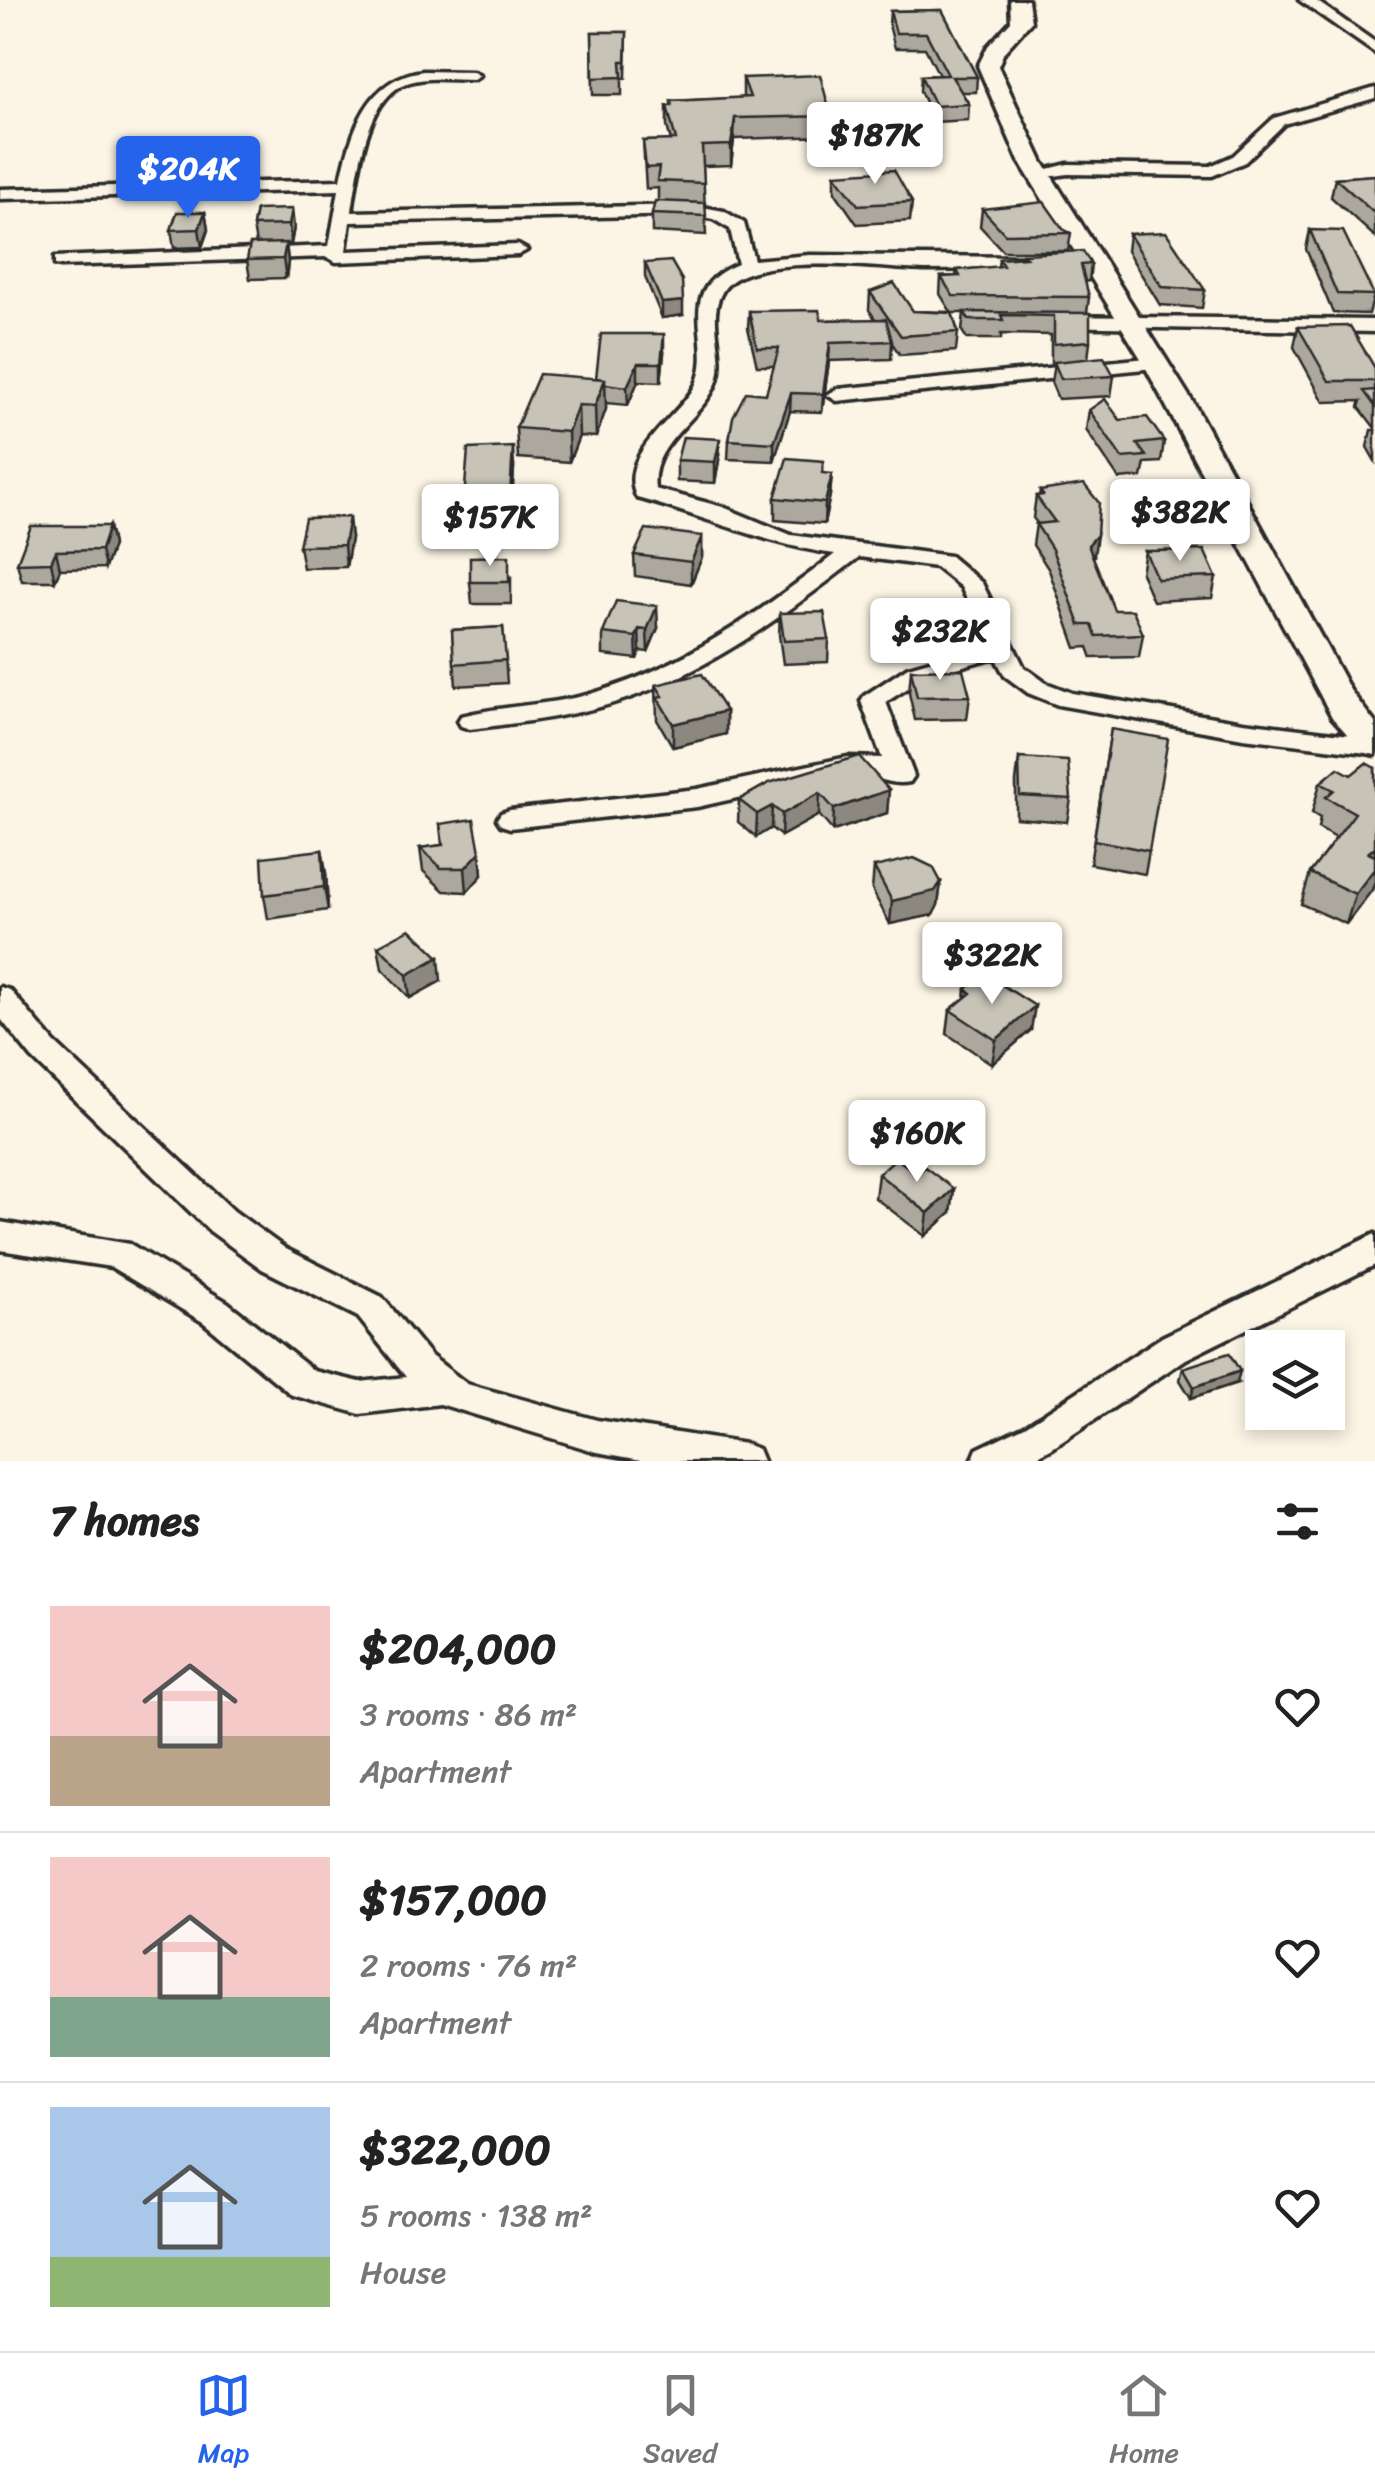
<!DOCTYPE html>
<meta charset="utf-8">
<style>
:root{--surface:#fff;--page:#f6f6f6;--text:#222;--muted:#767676;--line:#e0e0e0;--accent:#2563eb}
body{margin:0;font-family:Sriracha,sans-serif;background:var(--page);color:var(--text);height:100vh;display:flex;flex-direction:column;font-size:38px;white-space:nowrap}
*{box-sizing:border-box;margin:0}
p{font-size:32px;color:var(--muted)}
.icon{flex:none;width:55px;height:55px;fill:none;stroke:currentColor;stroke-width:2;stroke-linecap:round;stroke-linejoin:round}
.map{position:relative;height:1461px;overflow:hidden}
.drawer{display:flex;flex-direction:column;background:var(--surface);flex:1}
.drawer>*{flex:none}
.controls{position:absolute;left:1245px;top:1330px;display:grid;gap:20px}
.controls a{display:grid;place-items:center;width:100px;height:100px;border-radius:0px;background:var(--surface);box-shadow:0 5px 15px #0003;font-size:50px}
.price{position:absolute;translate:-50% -85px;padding:0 22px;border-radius:10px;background:#fff;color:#222;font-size:32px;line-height:65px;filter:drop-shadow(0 2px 5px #0008)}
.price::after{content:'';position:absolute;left:50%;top:60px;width:30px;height:22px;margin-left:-15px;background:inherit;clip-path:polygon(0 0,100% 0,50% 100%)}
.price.selected{background:var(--accent);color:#fff}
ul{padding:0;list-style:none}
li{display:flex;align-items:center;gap:30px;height:250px;padding:0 50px}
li+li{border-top:2px solid var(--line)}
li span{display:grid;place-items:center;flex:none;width:280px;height:200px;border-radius:0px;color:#555}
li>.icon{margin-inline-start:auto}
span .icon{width:120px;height:120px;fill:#fffc;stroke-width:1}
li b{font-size:42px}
h2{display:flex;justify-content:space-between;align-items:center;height:120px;padding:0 50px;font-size:42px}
.tab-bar{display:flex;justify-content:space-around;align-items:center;height:140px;border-top:2px solid var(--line);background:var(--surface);font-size:28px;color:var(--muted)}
.tab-bar a{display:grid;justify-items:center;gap:5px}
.tab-bar .selected{color:var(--accent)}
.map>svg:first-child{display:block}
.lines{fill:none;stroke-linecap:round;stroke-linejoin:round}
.street-casing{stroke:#2b2b2b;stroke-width:7}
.secondary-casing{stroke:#2b2b2b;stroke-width:7}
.street{fill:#fcf5e5;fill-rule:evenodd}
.secondary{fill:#fcf5e5;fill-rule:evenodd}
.wall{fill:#aca89d;stroke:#2b2b2b;stroke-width:2.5}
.shaded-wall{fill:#8c8880;stroke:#2b2b2b;stroke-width:2.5}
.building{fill:#c8c3b7;stroke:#2b2b2b;stroke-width:2.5}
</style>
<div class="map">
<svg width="1375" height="1461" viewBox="0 0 1375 1461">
<rect width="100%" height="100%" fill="#fcf5e5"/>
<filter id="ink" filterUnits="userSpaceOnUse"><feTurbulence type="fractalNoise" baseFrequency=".01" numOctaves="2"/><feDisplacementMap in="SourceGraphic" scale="20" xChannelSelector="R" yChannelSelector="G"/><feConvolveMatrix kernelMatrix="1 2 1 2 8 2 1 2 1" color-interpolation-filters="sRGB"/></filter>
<g filter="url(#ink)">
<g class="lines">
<g class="street-casing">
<g id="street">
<path d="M1299 0H1315L1375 42V53Z"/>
<path d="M423 71 473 72 480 76 473 80C453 80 430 76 410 82 365 95 358 175 352 212L691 205 724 211 744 223 754 260 810 255 1038 257 1041 261 1032 266C996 268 961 270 925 270 881 269 752 250 724 289 704 318 729 356 715 386 699 421 649 445 655 489L723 507 791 535 950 556 982 583 1024 667 1046 683 1072 693 1243 722 1375 738V754L1243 738 1058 705 1028 693 1005 676 995 657 925 677 886 702 914 776 910 782C890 787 869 772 848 773L697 807 510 828 501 825 497 819 501 813 510 810 697 789 848 757 882 758 861 701 864 696 908 667 989 644 961 587 936 567 859 557C782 617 702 677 607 705 562 718 516 723 470 729L461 726 458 721 461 716C503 705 548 706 590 694 682 668 761 612 835 554 766 545 706 516 637 498 615 455 678 418 695 386 718 343 669 291 738 264L730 229 713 219 691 215 350 222 346 251 518 245 527 250 518 255 336 262 327 257 61 266 55 265V257L329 246 339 190 0 199V189L341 180C352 131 366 79 423 71Z"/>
<path d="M1375 88V98L1284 124 1245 162 1212 176 1068 174 1040 178 1032 173 1068 164 1210 166 1233 156 1274 118Z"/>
<path d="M1055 316 1375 320V332L1048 326V318Z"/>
<path d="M1157 357 1167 363 1164 367 837 401 827 395 837 389Z"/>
<path d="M0 987 10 990 54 1042 234 1211 286 1249 382 1297 431 1356 467 1384 597 1420 745 1444 758 1449 763 1461H647L597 1452 440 1404 360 1414 292 1395 203 1322 111 1267 0 1250V1222L130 1244 227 1302 314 1371 360 1382 406 1377 358 1317 262 1269 210 1231 32 1058 0 1018Z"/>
<path d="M1375 1234V1265L1186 1359 1051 1449 1029 1461H972L977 1449 1025 1426 1162 1337Z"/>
</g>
</g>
<g class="secondary-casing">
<path id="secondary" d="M1010 0H1028L1031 22 1004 52 998 66 1042 161 1194 404 1350 690 1375 723V755L1363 752 1332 717 1140 357 1019 161 978 66 988 46 1011 21Z"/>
</g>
<use href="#street" class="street"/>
<use href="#secondary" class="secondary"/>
</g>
<g class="wall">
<path d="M942 10 977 77 976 92H961L969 104 968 120 934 122 920 91 921 76 939 75 925 48H895L889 25 890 11Z"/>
<path d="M592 32H627L626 78H622V95H593Z"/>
<path d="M743 78 831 116 830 136 734 139 731 165 703 166 706 235 652 232V214L658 201V188L646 189 643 141H671L667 126V106H671V101L743 98Z"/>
<path d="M835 174 912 202 910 221 857 224 835 192Z"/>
<path d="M1375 175V237L1331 197 1335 178Z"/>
<path d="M982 209 1071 233 1068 251H1003L980 226Z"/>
<path d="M256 210 294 227 291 244H286L288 262 286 278 250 279 247 260 256 244 253 226Z"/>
<path d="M205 212 208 230 202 247 174 248 171 230Z"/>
<path d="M1310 230 1374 295 1369 314 1333 313 1306 249Z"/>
<path d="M1129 234 1205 290 1202 308 1160 305 1127 251Z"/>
<path d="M1023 254 1091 264 1089 281 1085 282 1089 297 1087 313 1090 341 1088 359 1114 376 1111 396 1058 399 1051 382 1054 364H1051V335L1001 334V339H967L962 331 964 313H952L958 332 956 351 900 355 892 343 891 359 829 361 822 412 790 411 774 461 728 459 729 440 766 394 774 366H757L748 328 749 311 821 320H876L869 310 870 292 913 311 951 312 940 294 941 277 956 276 957 270 998 267 999 259 1022 257Z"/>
<path d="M645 263 683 315 662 318 645 277Z"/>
<path d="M1298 327 1375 368V428L1359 407 1361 401 1324 402 1294 347Z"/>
<path d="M664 353 661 382 638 381 628 405 606 403V409L596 437 579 436 569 462 518 458 516 428 596 378Z"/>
<path d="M1089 410 1120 420 1164 441 1161 462 1145 463 1142 477 1119 479 1086 430Z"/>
<path d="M1371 430H1375V461L1367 447Z"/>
<path d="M677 460H719L715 483 677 481Z"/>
<path d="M514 468 510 533 465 535 463 513Z"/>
<path d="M824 474H832L830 495 824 524 775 520V498Z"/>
<path d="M1040 491 1094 556 1093 557 1114 610 1143 634 1139 657 1092 658 1088 647 1076 648 1049 570 1033 545 1036 524 1037 523 1033 518 1036 496H1039Z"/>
<path d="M109 526 113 545 105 568 60 569 55 581H22L17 563Z"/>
<path d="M702 536V557L691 584 635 576 634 555Z"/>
<path d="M351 538 346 567 303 568 299 546Z"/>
<path d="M1145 551 1216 577 1212 598 1153 601 1141 573Z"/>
<path d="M511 577V604H472L470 582Z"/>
<path d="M780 613 829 639 828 662 783 664 779 635Z"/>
<path d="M503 627 507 683 456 686 452 630Z"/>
<path d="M658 628 648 652 640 651 637 659 603 655V633Z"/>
<path d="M911 670 970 696 967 719 915 720 909 693Z"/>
<path d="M656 685 726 711V734L673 747 657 720Z"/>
<path d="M1111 729 1149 851 1145 874 1090 864Z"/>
<path d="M1019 758 1071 799 1067 822 1016 818V781Z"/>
<path d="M1375 768V881L1372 890 1346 924 1301 904 1310 873 1336 838 1318 828 1320 818 1312 813 1320 783Z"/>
<path d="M769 783 889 790 887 813 833 831 819 815 781 836 771 828 756 837 738 822 739 800Z"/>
<path d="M440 824 480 852 482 875 467 892 444 891 423 871 420 848 442 845Z"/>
<path d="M322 850 326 873 328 910 268 919 264 895Z"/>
<path d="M874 867 941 882 938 905 933 915 890 924 872 890Z"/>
<path d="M378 946 441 981 410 998 382 969Z"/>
<path d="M966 989 1031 1030 992 1064 947 1034 950 1010 965 998Z"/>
<path d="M878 1174H917L954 1189 951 1213 925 1236 875 1198Z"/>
<path d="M1183 1368 1237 1383 1191 1398 1180 1380Z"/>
</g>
<g class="shaded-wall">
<path d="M735 118 734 139 731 165V145Z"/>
<path d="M292 209 294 227 291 244 289 225Z"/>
<path d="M205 212 208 230 202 247 199 229Z"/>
<path d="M286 243 288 262 286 278 283 259Z"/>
<path d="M683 301V315L662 318V303Z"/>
<path d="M664 334V353L661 382V363Z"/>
<path d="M830 343 829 361 822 412 823 394Z"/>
<path d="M638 363V381L628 405 627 387Z"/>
<path d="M605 379 606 409 596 437 595 406Z"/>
<path d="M791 393 790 411 774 461V443Z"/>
<path d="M578 405 579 436 569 462 568 432Z"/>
<path d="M720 439 719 460 715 483V462Z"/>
<path d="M513 447 514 468 510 533 509 512Z"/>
<path d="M832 474 830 495 824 524 825 503Z"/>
<path d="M349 517 351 538 346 567 344 545Z"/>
<path d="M109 526 113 545 105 568 101 550Z"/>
<path d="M1097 535 1094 556 1085 566 1088 545Z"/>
<path d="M702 536V557L691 584V562Z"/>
<path d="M56 551 60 569 55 581 51 562Z"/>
<path d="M657 606 658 628 648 652 647 630Z"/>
<path d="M639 629 640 651 637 659 636 637Z"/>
<path d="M726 711V734L673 747V724Z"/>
<path d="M889 790 887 813 833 831 834 809Z"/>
<path d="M820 793 819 815 781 836 782 814Z"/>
<path d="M772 806 771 828 756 837 757 814Z"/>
<path d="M1375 847V881L1372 890 1346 924 1368 853Z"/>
<path d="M322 850 326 873 328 910 324 887Z"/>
<path d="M480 852 482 875 467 892 465 868Z"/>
<path d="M941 882 938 905 933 915 890 924 892 901Z"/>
<path d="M439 957 441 981 410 998 407 975Z"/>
<path d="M1035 1006 1031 1030 992 1064 996 1040Z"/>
<path d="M954 1189 951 1213 925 1236 928 1213Z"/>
<path d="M1240 1371 1237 1383 1191 1398 1194 1387Z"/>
</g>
<g class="building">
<path d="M942 10 977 77H952L969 104 935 106 921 76 948 75 926 33H896L890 11Z"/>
<path d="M592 32H627L626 61H621L622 77 593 78Z"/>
<path d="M820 75 831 116 735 118 731 145 702 146 704 183 657 181 659 167 646 168 643 141 676 140 667 106H672L671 101 750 97 743 78Z"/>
<path d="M894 170 912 202 858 205 835 174Z"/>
<path d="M1375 175V214L1335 178Z"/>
<path d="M655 201 705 203 706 216 652 214Z"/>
<path d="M1044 202 1063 229 1071 233 1005 234 982 209Z"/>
<path d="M292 209 289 225 253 226 256 210Z"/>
<path d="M177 212H205L199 229 171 230Z"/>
<path d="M1310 230 1343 231 1374 295 1337 294Z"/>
<path d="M1166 232 1205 290 1162 287 1129 234Z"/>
<path d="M286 243 283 259 247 260 250 244Z"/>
<path d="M1083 251 1091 264 1081 265 1089 297 953 296 941 277 960 276 957 270 1003 266 999 259 1026 257 1023 254Z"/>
<path d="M671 261 682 280 683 301 662 303 645 263Z"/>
<path d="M894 283 913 311 952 313 958 332 901 336 870 292Z"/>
<path d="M819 310 821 320 886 319 892 341 830 343 823 394 791 393 774 443 729 440 733 417 746 392 766 394 779 348H757L749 311Z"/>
<path d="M964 312 1090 313V341L1054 344V316L1001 315 1003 320H969Z"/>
<path d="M1350 326 1375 368V381H1329L1298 327Z"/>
<path d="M601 334H664L661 363H638L627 387 605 384V379L596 378Z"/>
<path d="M1104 357 1114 376 1061 379 1054 362Z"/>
<path d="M539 374 605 379 595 406 578 405 568 432 516 428Z"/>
<path d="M1375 390V406L1364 391Z"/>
<path d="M1105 399 1120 420 1147 417 1164 441 1137 444 1146 456 1122 458 1089 410Z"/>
<path d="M683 437 720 439 715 462 677 460Z"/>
<path d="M513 447 509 512 463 513 468 449Z"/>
<path d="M787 458 824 461 822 473 832 474 825 503 775 498Z"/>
<path d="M1084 484 1099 503 1097 535 1088 545 1114 610H1133L1143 634 1096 636 1092 625H1080L1052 549 1036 524 1055 522 1036 496 1043 495 1040 491Z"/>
<path d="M349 517 344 545 299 546 305 518Z"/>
<path d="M31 526H109L101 550 56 551 51 562 17 563Z"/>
<path d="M646 529 702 536 691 562 634 555Z"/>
<path d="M1204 550 1216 577 1157 579 1145 551Z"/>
<path d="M509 556V582H470V557Z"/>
<path d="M616 601 657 606 647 630 639 629 636 637 603 633Z"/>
<path d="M824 612 829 639 784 641 780 613Z"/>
<path d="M503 627 506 660 454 664 452 630Z"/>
<path d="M963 669 970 696 917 697 911 670Z"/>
<path d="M702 674 726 711 673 724 657 697 663 696 656 685Z"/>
<path d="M1111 729 1168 739 1149 851 1094 840Z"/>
<path d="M859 756 889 790 834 809 820 793 782 814 772 806 757 814 739 800 769 783Z"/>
<path d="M1019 758 1068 761 1071 799 1020 796Z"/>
<path d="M1366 763 1375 768V847L1368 853 1375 856V868L1355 894 1310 873 1355 813 1326 797 1334 790 1320 783 1338 768 1351 775Z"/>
<path d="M474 819 480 852 465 868H441L420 848 443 845 440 824Z"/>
<path d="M322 850 324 887 264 895 262 857Z"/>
<path d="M914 858 933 867 941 882 935 891 892 901 874 867Z"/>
<path d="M410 929 439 957 407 975 378 946Z"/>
<path d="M985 974 1035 1006 996 1040 950 1010 971 993 966 989Z"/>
<path d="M896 1158 917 1174 925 1167 954 1189 928 1213 878 1174Z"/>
<path d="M1229 1353 1240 1371 1194 1387 1183 1368Z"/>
</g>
</g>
</svg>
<div class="controls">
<a><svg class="icon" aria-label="layers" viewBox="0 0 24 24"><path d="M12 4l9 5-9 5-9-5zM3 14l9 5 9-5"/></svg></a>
</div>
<b class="price" style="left:875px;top:187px">$187K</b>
<b class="price selected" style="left:188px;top:221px">$204K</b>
<b class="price" style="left:1180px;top:564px">$382K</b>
<b class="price" style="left:490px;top:569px">$157K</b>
<b class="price" style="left:940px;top:683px">$232K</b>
<b class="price" style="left:992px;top:1007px">$322K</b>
<b class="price" style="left:917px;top:1185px">$160K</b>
</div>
<section class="drawer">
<h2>7 homes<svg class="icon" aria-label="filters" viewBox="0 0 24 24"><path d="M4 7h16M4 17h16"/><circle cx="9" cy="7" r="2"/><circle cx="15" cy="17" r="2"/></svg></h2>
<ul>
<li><span style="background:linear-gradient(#f6c9c9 65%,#b9a48a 0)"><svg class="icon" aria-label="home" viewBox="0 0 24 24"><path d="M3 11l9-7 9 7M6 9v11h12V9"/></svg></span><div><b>$204,000</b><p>3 rooms · 86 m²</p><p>Apartment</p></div><svg class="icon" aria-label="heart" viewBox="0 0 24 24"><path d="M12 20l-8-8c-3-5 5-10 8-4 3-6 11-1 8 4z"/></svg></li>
<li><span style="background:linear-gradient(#f6c9c9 70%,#7fa58c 0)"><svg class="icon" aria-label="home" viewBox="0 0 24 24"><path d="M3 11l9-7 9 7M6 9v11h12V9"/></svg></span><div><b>$157,000</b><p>2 rooms · 76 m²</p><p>Apartment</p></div><svg class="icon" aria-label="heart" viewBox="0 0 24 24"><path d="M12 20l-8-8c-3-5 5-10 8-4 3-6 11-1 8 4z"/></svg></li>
<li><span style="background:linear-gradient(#a9c7e8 75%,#8fb573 0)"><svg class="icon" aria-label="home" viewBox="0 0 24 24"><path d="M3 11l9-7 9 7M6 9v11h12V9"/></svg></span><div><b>$322,000</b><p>5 rooms · 138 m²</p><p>House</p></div><svg class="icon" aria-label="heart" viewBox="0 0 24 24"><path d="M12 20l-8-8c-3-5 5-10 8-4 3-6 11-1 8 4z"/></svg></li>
</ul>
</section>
<nav class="tab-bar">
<a class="selected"><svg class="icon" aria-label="map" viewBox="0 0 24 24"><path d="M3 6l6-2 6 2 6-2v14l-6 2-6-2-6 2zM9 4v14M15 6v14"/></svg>Map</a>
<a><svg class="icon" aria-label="saved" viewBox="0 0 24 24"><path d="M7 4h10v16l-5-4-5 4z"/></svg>Saved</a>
<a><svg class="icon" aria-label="home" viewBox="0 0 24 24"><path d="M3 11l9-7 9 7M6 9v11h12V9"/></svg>Home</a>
</nav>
